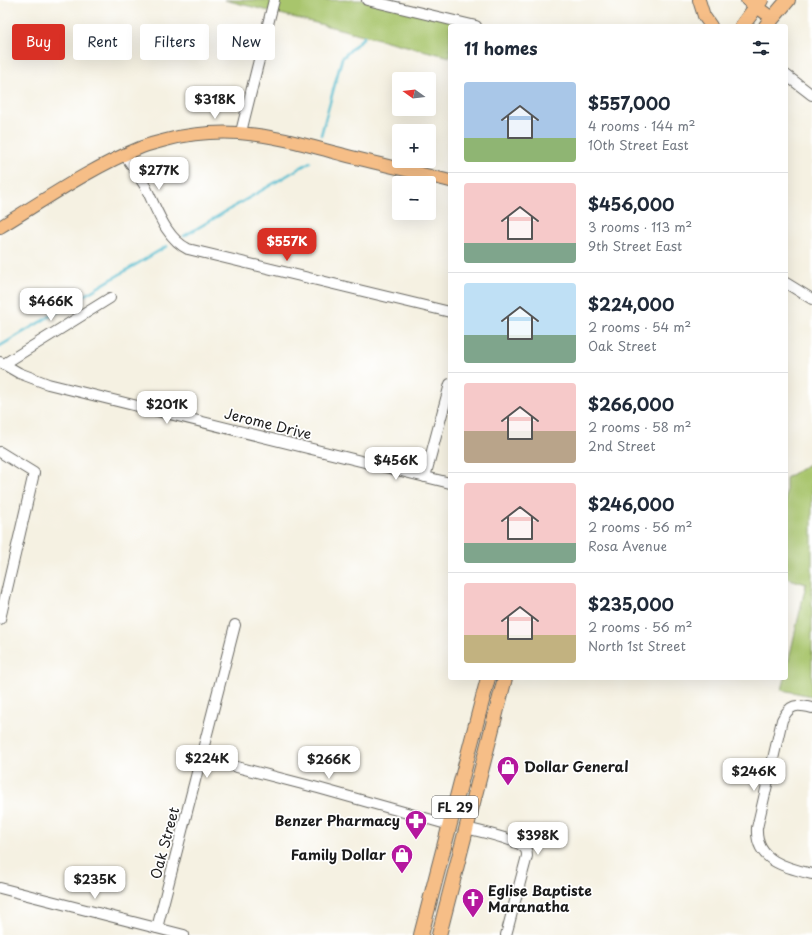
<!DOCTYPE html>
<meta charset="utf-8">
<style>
:root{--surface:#fff;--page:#f6f6f7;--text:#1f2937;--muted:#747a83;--line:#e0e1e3;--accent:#d93025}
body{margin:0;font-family:"Playpen Sans",sans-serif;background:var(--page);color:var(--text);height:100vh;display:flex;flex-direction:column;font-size:15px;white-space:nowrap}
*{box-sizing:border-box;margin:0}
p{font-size:13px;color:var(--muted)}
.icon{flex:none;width:22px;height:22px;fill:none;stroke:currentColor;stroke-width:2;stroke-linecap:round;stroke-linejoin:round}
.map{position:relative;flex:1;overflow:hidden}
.sheet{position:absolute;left:448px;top:24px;width:340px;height:656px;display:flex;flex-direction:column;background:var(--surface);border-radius:4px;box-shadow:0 4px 16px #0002}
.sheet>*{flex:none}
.top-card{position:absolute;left:12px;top:24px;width:376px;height:36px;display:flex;gap:8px}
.needle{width:26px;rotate:285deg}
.controls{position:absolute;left:392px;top:72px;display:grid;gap:8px}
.controls a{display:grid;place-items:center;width:44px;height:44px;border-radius:4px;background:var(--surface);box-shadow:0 4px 16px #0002;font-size:20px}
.price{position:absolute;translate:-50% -34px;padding:0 9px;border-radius:8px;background:#fff;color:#222;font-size:13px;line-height:26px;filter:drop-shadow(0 1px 2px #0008)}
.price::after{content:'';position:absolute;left:50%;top:24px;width:12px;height:9px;margin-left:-6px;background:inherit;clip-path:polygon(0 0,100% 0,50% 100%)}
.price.on{background:var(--accent);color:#fff}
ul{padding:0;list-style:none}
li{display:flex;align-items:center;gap:12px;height:100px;padding:0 16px}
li+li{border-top:1px solid var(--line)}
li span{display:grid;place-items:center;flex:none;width:112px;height:80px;border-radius:4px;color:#555}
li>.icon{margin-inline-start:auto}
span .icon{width:48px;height:48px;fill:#fffc;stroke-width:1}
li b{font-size:17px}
h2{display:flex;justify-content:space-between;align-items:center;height:48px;padding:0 16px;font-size:17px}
.tag{padding:0 14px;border-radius:4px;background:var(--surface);box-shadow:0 4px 16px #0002;font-size:14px;line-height:36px}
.tag.on{background:var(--accent);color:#fff}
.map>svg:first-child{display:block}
.green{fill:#a8c56c;stroke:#627044}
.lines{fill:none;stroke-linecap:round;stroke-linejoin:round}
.stream{stroke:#54bdd0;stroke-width:2.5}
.minor-casing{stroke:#686761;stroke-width:12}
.major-casing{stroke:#686761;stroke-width:14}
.highway-casing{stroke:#686761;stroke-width:16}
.minor{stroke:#fff;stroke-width:10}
.major{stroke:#f6be87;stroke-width:12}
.highway{stroke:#f6be87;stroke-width:14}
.labels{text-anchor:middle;stroke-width:3.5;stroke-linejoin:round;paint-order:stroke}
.shield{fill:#fff;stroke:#606060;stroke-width:1}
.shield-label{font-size:13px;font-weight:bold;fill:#1c1c1c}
.street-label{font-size:14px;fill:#1c1c1c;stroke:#fff}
.poi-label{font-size:14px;font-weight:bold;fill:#1c1c1c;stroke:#fff;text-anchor:start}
</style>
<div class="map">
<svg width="812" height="935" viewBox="0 0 812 935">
<rect width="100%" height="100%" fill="#fff"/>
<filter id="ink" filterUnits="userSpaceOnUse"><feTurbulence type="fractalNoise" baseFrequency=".025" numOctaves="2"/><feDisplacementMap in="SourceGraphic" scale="8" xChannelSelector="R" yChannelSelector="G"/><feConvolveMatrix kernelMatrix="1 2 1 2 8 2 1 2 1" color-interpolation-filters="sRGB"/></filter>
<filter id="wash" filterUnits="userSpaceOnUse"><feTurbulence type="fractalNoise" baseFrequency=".012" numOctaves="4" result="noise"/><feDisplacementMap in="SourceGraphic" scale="16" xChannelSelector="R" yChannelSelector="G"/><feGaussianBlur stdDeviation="0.9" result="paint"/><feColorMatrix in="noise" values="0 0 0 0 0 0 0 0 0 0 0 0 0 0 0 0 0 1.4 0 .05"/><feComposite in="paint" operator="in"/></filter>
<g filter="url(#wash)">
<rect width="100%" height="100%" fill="#f5f1e2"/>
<g class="green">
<path d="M225 0H369L481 26H450V57Z"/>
<path d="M812 462V696L782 690 785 678H786V672L806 584 786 578V478Z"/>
</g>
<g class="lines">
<g class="stream">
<path d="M321 135 342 58 364 37"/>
<path d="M184 236 310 162"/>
<path d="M0 346 167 246"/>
</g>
</g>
</g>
<g filter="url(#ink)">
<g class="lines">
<g class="minor-casing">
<g id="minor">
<path d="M367 0 476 26"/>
<path d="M786 75 812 95"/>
<path d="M241 132 274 0"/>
<path d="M125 155C132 165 139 176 145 186 156 207 165 238 188 249L450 312"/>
<path d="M786 283 812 299"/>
<path d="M0 362 19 373 48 384 450 483"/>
<path d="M4 364 110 298"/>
<path d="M0 452 34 473 0 619"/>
<path d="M425 477 450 384"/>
<path d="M812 708C796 704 790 704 782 720L757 828C755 861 787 868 812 874"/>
<path d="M202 758 318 788 450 825"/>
<path d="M466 828C478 831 521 840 526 850 527 852 527 854 527 856L506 935"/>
<path d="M0 888 184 935"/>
<path d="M157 928 235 625"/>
</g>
</g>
<g class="major-casing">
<g id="major">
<path d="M699 0 704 16 711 26"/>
<path d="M747 0 772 18"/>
<path d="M0 227C46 199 92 167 142 147 150 144 158 142 166 140 231 123 282 138 344 155 379 164 415 172 450 181"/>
</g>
</g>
<g class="highway-casing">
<g id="highway">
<path d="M742 26 761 0"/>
<path d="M766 26 788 0"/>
<path d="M421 935 488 678"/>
<path d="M439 935 505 678"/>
</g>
</g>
<use href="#minor" class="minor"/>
<use href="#major" class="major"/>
<use href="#highway" class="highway"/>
</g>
</g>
<defs>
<g id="shop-pin" transform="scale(1.15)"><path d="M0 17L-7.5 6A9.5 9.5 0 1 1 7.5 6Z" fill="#b5179e" stroke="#fff"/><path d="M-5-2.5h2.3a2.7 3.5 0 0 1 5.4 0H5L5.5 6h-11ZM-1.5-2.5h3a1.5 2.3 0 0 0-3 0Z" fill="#fff"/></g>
<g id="pharmacy-pin" transform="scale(1.15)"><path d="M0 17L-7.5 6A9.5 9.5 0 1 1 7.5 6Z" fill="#b5179e" stroke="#fff"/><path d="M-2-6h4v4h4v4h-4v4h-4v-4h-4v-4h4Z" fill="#fff"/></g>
<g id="church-pin" transform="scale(1.15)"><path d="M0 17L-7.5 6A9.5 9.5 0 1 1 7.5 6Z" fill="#b5179e" stroke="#fff"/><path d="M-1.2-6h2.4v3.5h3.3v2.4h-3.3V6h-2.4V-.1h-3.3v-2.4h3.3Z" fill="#fff"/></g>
</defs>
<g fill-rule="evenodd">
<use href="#shop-pin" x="508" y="767"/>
<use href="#pharmacy-pin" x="416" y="821"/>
<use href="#shop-pin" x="402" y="855"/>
<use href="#church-pin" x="473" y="899"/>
</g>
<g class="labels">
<rect class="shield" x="432" y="796" width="46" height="22" rx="3"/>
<g class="shield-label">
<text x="455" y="812">FL 29</text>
</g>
<g class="street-label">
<text transform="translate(268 424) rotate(14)" y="5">Jerome Drive</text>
<text transform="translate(165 843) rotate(-75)" y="5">Oak Street</text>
</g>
<g class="poi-label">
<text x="524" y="772">Dollar General</text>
<text x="400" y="826" text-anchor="end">Benzer Pharmacy</text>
<text x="386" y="860" text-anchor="end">Family Dollar</text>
<text x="488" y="896">Eglise Baptiste<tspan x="488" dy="16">Maranatha</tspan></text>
</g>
</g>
</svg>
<div class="controls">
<a><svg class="needle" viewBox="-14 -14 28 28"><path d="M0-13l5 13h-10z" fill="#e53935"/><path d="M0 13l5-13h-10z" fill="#747a83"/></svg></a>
<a>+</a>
<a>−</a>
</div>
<b class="price" style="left:215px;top:120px">$318K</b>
<b class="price" style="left:159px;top:191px">$277K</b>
<b class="price on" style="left:287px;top:262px">$557K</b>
<b class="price" style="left:51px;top:322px">$466K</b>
<b class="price" style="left:167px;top:425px">$201K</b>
<b class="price" style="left:396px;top:481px">$456K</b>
<b class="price" style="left:207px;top:779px">$224K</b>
<b class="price" style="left:329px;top:780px">$266K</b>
<b class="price" style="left:754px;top:792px">$246K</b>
<b class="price" style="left:538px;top:856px">$398K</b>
<b class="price" style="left:95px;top:900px">$235K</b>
<div class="top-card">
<a class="tag on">Buy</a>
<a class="tag">Rent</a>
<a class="tag">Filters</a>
<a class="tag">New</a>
</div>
<section class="sheet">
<h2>11 homes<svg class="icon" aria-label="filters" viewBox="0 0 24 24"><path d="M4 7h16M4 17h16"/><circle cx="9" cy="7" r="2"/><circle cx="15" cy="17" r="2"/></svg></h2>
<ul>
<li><span style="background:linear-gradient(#a9c7e8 70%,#8fb573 0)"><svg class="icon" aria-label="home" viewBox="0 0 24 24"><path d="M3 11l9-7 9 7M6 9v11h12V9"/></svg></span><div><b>$557,000</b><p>4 rooms · 144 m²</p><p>10th Street East</p></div></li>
<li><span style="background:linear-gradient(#f6c9c9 75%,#7fa58c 0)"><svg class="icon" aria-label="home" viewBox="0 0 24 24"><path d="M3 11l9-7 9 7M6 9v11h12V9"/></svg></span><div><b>$456,000</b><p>3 rooms · 113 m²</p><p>9th Street East</p></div></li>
<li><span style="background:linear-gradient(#bfe0f5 65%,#7fa58c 0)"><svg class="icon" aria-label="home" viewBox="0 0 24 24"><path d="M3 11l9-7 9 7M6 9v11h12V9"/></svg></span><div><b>$224,000</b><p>2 rooms · 54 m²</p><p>Oak Street</p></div></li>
<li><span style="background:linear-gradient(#f6c9c9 60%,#b9a48a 0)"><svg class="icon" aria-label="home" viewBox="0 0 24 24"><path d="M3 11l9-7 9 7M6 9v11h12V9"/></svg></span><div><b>$266,000</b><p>2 rooms · 58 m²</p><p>2nd Street</p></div></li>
<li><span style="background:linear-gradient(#f6c9c9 75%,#7fa58c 0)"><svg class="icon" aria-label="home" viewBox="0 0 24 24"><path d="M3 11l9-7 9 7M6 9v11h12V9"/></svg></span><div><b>$246,000</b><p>2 rooms · 56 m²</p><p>Rosa Avenue</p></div></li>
<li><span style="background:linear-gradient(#f6c9c9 65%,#c2b280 0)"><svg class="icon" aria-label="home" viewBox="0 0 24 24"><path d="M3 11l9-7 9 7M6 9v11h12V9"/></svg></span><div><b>$235,000</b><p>2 rooms · 56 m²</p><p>North 1st Street</p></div></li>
</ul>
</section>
</div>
